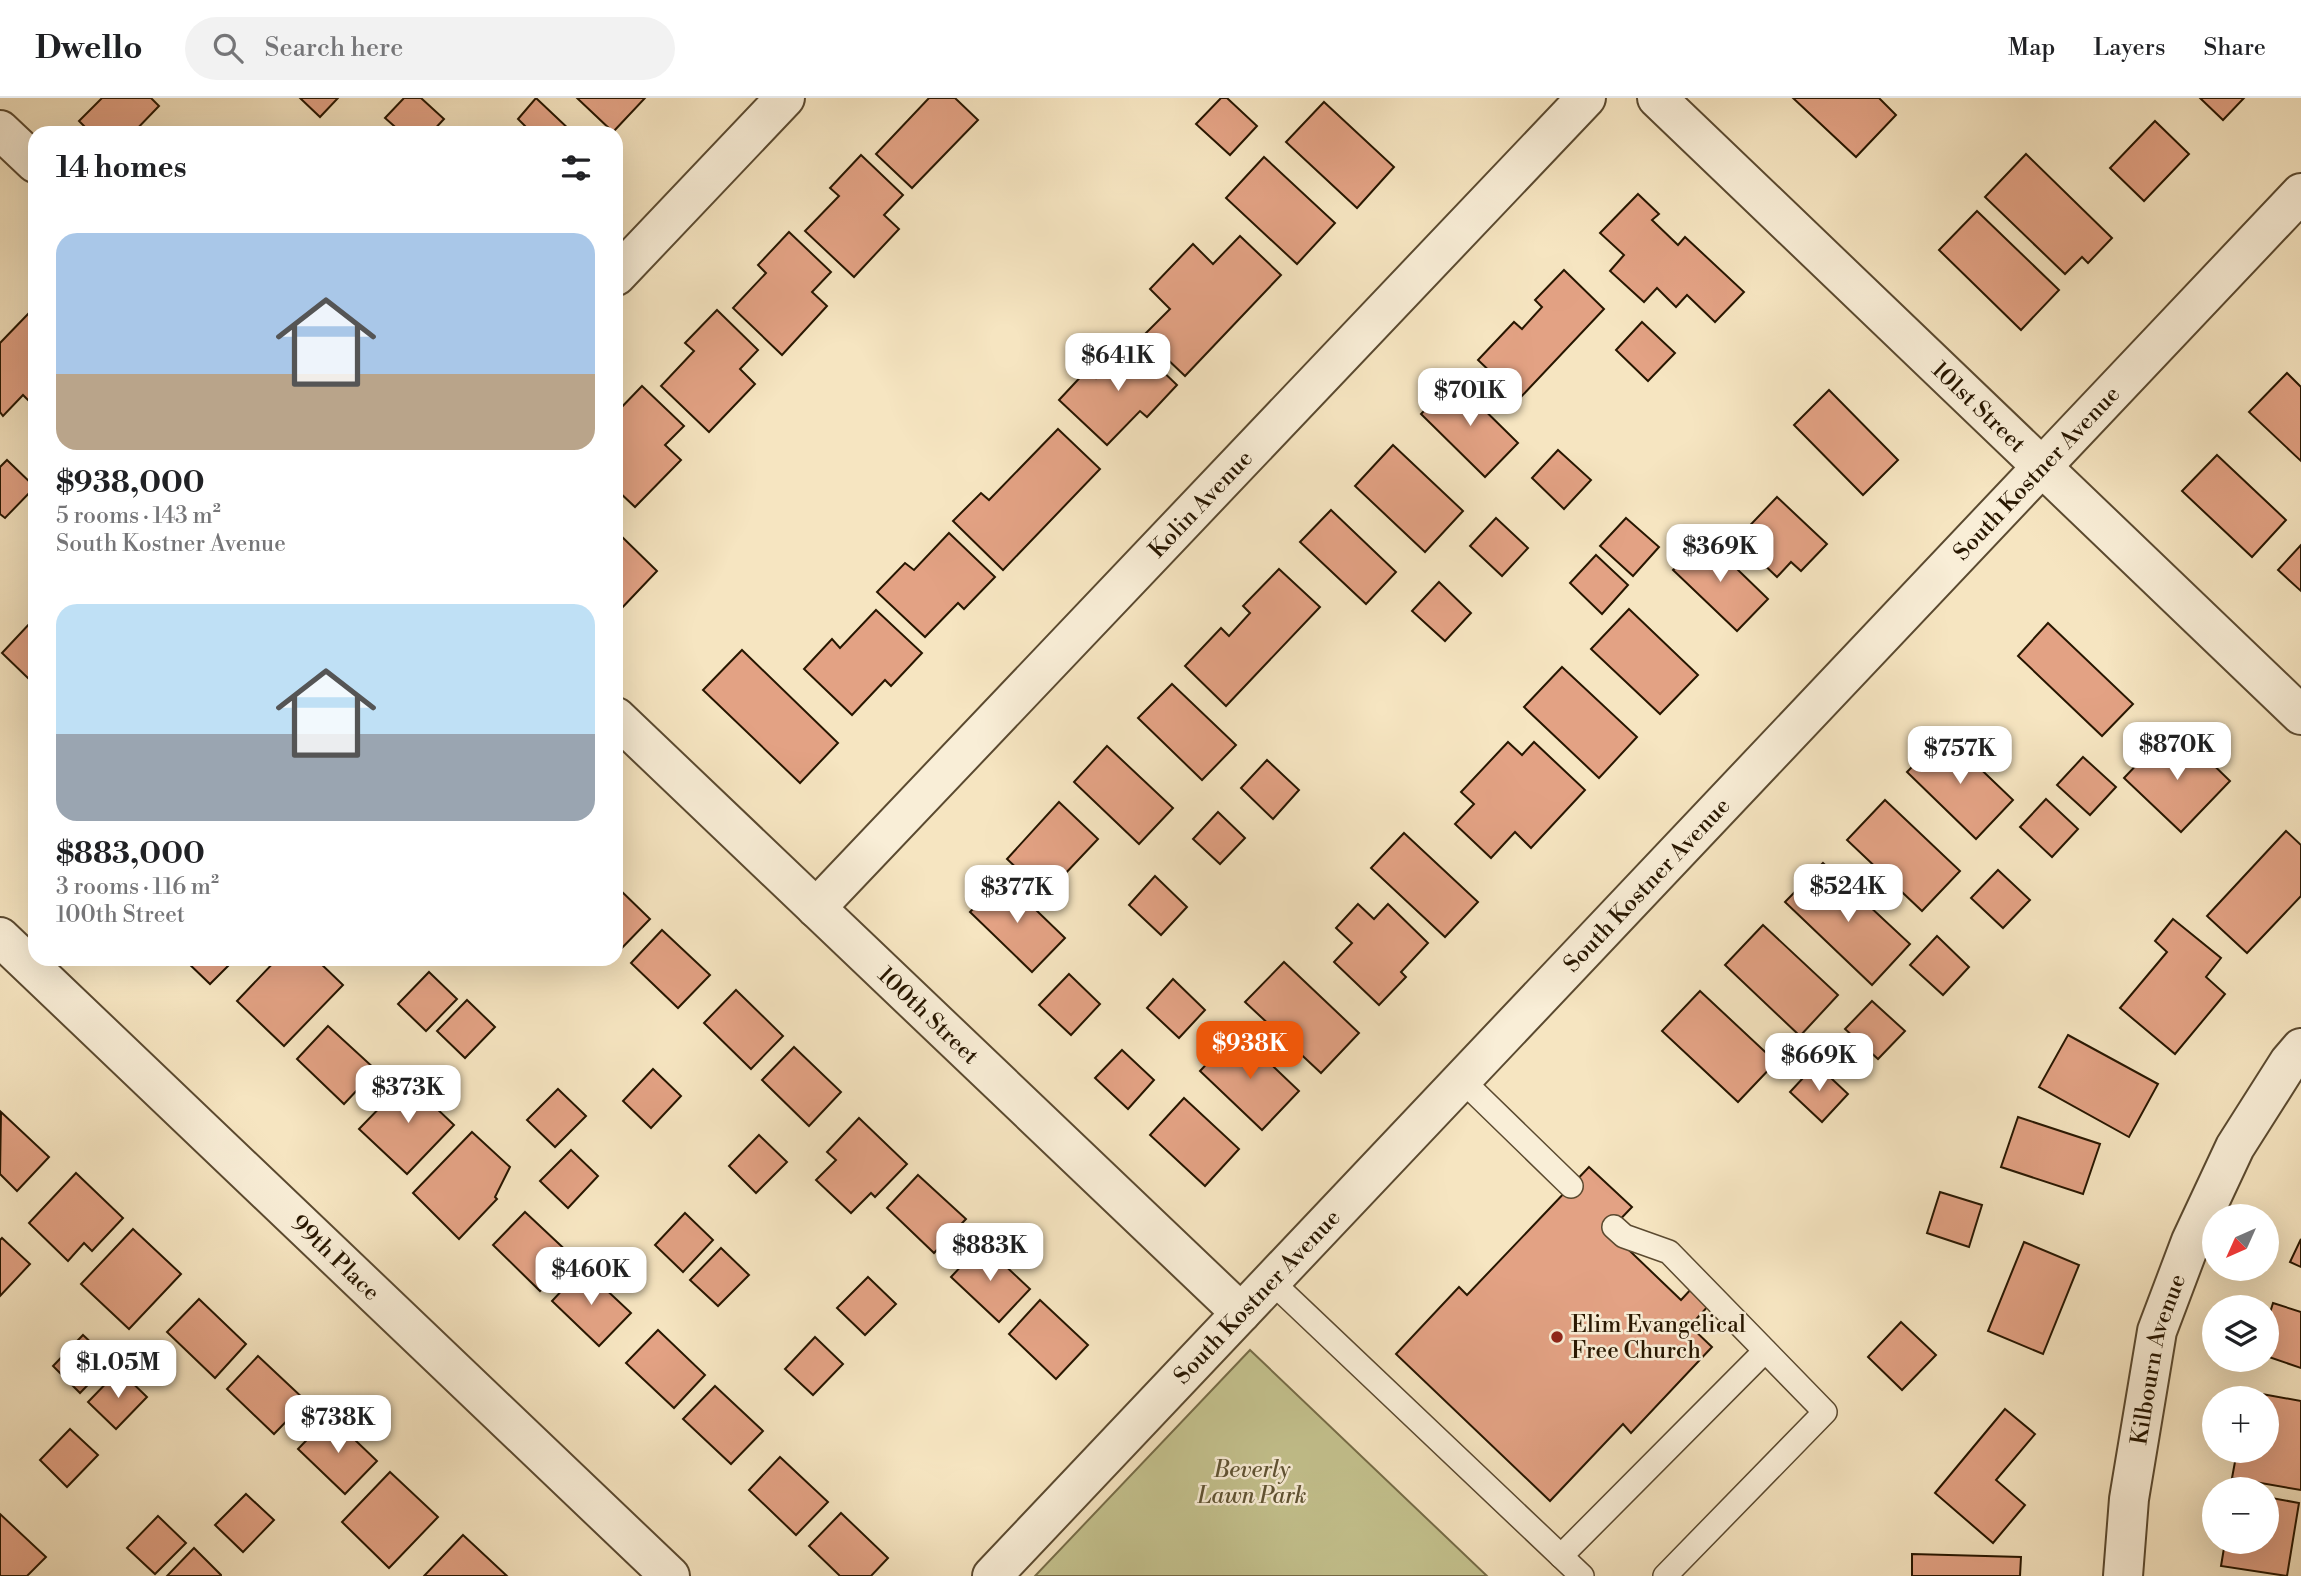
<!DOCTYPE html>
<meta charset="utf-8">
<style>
:root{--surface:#fff;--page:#f2f2f2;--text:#202124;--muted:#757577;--line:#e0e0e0;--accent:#ea580c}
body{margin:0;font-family:"Libre Bodoni",serif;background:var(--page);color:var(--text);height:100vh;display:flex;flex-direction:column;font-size:26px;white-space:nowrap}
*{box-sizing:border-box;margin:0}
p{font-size:23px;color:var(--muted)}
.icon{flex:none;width:38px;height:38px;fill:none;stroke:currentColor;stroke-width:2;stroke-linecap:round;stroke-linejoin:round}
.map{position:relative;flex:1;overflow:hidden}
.details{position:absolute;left:28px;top:28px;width:595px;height:840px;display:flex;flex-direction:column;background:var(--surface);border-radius:21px;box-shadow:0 7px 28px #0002}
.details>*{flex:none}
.needle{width:46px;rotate:225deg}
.fabs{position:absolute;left:2202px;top:1106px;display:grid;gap:14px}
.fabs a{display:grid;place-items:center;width:77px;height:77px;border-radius:50%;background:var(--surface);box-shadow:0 7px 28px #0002;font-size:35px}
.price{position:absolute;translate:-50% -60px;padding:0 16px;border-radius:14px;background:#fff;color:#222;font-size:23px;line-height:46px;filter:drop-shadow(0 2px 4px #0008)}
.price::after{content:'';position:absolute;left:50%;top:42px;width:21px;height:16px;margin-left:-10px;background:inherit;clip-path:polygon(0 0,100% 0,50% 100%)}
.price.on{background:var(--accent);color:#fff}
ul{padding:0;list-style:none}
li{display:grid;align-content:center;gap:14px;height:371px;padding:0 28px}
li span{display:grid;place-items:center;height:217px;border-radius:21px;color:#555}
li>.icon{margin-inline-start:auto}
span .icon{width:126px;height:126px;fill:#fffc;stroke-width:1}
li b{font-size:30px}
h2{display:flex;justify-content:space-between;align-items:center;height:84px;padding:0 28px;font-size:30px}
header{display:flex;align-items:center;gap:42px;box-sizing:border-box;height:98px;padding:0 35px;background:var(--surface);border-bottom:2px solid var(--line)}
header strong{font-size:33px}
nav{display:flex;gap:38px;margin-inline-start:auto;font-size:24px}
.search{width:490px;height:63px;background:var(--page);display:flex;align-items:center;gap:18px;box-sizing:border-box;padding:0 24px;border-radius:38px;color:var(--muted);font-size:26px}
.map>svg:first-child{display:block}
.green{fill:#c4c28e;stroke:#766c47;stroke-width:2}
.building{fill:#e3a284;stroke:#271600;stroke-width:2}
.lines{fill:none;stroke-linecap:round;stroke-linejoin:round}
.service-casing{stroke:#5b4a30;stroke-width:26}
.minor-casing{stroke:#5b4a30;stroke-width:42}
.service{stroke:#f9eed7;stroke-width:23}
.minor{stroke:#f9eed7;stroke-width:38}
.poi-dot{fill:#8f2418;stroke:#f9eed7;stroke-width:2.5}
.labels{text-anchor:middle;stroke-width:5;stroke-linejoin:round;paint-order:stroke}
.street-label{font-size:23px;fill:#271600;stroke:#f9eed7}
.poi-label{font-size:23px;fill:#271600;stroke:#f9eed7;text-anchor:start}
.park-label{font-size:23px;font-style:italic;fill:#5e5232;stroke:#f9eed7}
</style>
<header>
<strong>Dwello</strong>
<div class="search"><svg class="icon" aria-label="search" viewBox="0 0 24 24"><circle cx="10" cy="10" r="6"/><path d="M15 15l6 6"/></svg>Search here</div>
<nav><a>Map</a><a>Layers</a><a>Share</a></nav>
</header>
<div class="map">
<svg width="2301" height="1478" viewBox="0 0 2301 1478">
<rect width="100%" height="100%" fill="#f6e5c1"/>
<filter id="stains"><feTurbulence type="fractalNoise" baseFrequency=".00286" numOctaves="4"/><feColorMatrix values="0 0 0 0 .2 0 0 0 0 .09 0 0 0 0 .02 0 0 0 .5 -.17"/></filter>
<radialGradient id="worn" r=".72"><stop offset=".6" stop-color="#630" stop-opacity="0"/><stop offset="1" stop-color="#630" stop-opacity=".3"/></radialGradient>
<path class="green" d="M1250 1252 1487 1478H1035Z"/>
<g class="building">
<path d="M102 0H151L159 8 133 35H91L79 23Z"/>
<path d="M300 0H338L320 19Z"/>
<path d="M404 0H421L444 21 431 35H402L385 20Z"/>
<path d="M536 0 573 35H532L518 21Z"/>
<path d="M577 0H645L613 34Z"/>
<path d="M929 0H955L978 22 912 90 876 56Z"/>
<path d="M1221 0H1227L1257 28 1230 57 1196 26Z"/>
<path d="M1793 0H1879L1896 17 1856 59Z"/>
<path d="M2200 0H2244L2223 22Z"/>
<path d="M1324 4 1394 69 1357 110 1286 44Z"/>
<path d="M2155 23 2189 56 2144 103 2110 70Z"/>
<path d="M2026 56 2112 140 2088 165 2082 159 2065 176 1985 99Z"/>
<path d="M861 57 903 97 884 117 899 131 854 179 805 133 839 98 830 90Z"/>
<path d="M1264 59 1335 125 1297 166 1226 100Z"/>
<path d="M1638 96 1659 116 1652 122 1678 147 1685 139 1744 194 1715 224 1687 197 1676 209 1657 190 1644 204 1610 173 1624 157 1600 135Z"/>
<path d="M1977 113 2059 192 2021 232 1939 152Z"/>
<path d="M789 134 831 174 812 194 827 208 782 257 733 210 766 175 758 167Z"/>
<path d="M1240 138 1281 177 1185 278 1143 238 1170 211 1150 191 1193 146 1213 166Z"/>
<path d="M1564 172 1604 211 1519 301 1478 262 1514 224 1522 231 1542 209 1535 202Z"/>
<path d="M717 212 758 252 740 271 755 286 709 334 661 288 694 253 685 245Z"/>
<path d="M29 215 35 221V302L32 306 23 297 3 318 0 314V245Z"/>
<path d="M1642 224 1675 255 1648 283 1616 252Z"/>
<path d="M1131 243 1177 287 1147 319 1140 313 1107 347 1059 302 1087 272 1096 280Z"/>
<path d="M2287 275 2301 289V363L2249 314Z"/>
<path d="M1454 282 1518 345 1485 379 1421 316Z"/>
<path d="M642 288 684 328 665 347 681 362 635 409 616 391V332L620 328 616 325V315Z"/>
<path d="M1829 292 1898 362 1863 397 1794 327Z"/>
<path d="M1058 331 1100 371 1003 472 953 423 981 395 989 402Z"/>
<path d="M1393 347 1463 413 1425 454 1355 388Z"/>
<path d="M1558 352 1591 382 1564 411 1532 380Z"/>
<path d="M2217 357 2286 422 2252 459 2182 393Z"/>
<path d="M7 362 35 389 5 420 0 416V369Z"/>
<path d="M1777 399 1827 446 1801 473 1791 464 1777 479 1737 441Z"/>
<path d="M1331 412 1396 474 1366 506 1300 444Z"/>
<path d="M1496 420 1528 450 1502 478 1470 448Z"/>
<path d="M1626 420 1659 449 1633 478 1600 448Z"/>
<path d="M616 433 657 473 619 513 616 510Z"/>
<path d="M949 435 995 479 964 511 958 505 925 539 877 494 905 465 914 472Z"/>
<path d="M1704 439 1768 501 1737 533 1673 472Z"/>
<path d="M2301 447V493L2278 472Z"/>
<path d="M1596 457 1628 487 1602 516 1570 485Z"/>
<path d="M1279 471 1320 509 1226 608 1185 568 1221 530 1229 538 1250 515 1243 508Z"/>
<path d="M1439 484 1471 515 1445 543 1412 513Z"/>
<path d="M1629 511 1698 577 1660 616 1591 551Z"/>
<path d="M876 512 922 555 891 588 885 582 852 617 804 571 832 541 840 550Z"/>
<path d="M32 523 35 526V576L30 582 2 555Z"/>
<path d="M2048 525 2133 606 2102 638 2018 558Z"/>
<path d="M742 552 838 645 800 685 703 592Z"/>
<path d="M1562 569 1637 639 1599 680 1524 609Z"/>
<path d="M1172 586 1236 647 1202 682 1138 620Z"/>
<path d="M1944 636 2013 702 1976 741 1907 674Z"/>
<path d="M2163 639 2185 660 2195 649 2230 683 2181 734 2124 680Z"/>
<path d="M1508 644 1522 657 1534 644 1585 692 1531 750 1515 734 1491 760 1455 726 1474 706 1461 694Z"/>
<path d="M1107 648 1173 710 1139 746 1074 684Z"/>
<path d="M2083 659 2116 689 2090 717 2057 687Z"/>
<path d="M1267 662 1299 692 1273 721 1241 690Z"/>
<path d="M2046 701 2078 731 2052 759 2020 729Z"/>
<path d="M1885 702 1960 773 1922 813 1847 742Z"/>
<path d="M1059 704 1098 741 1045 797 1007 761Z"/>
<path d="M1218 714 1245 740 1220 766 1193 741Z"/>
<path d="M2286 733 2301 747V798L2247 855 2207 818Z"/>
<path d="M1404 735 1478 804 1445 839 1371 770Z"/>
<path d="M1823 765 1910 846 1872 887 1785 804Z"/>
<path d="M1998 772 2030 802 2003 830 1971 800Z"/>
<path d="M1155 778 1187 809 1161 837 1129 807Z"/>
<path d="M1003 780 1065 840 1032 874 970 814Z"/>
<path d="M616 788 650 821 618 854 616 852Z"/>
<path d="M1358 806 1374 821 1388 806 1428 845 1401 874 1406 879 1379 907 1334 864 1352 845 1336 830Z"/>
<path d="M2173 821 2221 860 2206 879 2225 896 2175 956 2120 910 2167 854 2155 843Z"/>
<path d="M1763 827 1838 897 1800 938 1725 867Z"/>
<path d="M662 832 710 877 678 910 631 865Z"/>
<path d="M1937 838 1969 869 1943 897 1910 867Z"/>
<path d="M184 861H235L210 886Z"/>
<path d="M277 861H316L343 887 284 948 237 903Z"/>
<path d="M1284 864 1359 935 1321 975 1245 904Z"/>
<path d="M429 874 457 901 426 933 398 906Z"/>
<path d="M1069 876 1100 906 1071 937 1039 907Z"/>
<path d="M1173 881 1205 912 1179 940 1147 910Z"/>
<path d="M736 892 783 938 751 971 704 925Z"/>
<path d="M1700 893 1776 964 1738 1004 1662 933Z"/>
<path d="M467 902 495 929 465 960 437 933Z"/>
<path d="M1872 903 1905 933 1878 961 1845 931Z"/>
<path d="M328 928 376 972 344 1006 297 961Z"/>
<path d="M1237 934 1299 993 1262 1032 1200 973Z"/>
<path d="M2068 937 2158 986 2129 1039 2039 989Z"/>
<path d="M794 949 841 994 809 1028 762 982Z"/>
<path d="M1122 952 1154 982 1128 1011 1095 980Z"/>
<path d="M1816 966 1848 996 1822 1024 1790 994Z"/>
<path d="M653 971 681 998 651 1030 623 1003Z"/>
<path d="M418 980 440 1001 434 1008 454 1027 407 1076 359 1031 391 998Z"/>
<path d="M558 991 586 1018 555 1049 527 1022Z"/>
<path d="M1184 1000 1239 1051 1205 1088 1150 1037Z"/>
<path d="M1 1014 49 1059 17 1093 0 1076Z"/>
<path d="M2018 1019 2100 1046 2083 1096 2001 1069Z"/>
<path d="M859 1020 907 1066 875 1099 871 1095 851 1115 816 1082 836 1062 827 1054Z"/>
<path d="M472 1034 510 1069 495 1099 497 1101 459 1141 413 1095Z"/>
<path d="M759 1037 787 1064 756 1095 729 1068Z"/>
<path d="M571 1052 598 1078 568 1110 540 1083Z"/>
<path d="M1589 1069 1632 1109 1609 1133 1681 1202 1693 1189 1710 1206 1690 1228 1712 1249 1631 1335 1623 1326 1550 1403 1396 1256 1459 1189 1467 1197Z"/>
<path d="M76 1075 123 1120 92 1153 84 1145 68 1163 29 1125Z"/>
<path d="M918 1077 966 1121 934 1155 887 1110Z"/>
<path d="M1940 1094 1982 1107 1969 1149 1927 1135Z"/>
<path d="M525 1114 573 1159 540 1193 493 1147Z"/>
<path d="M685 1115 713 1142 683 1174 655 1147Z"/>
<path d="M133 1131 181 1176 129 1231 81 1186Z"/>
<path d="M2 1140 30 1166 0 1198V1142Z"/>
<path d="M2301 1141V1169L2290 1164Z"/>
<path d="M2024 1144 2079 1167 2043 1256 1988 1233Z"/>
<path d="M982 1146 1030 1191 999 1224 951 1179Z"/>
<path d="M721 1150 749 1177 718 1208 690 1182Z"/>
<path d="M583 1170 631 1215 599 1248 552 1203Z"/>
<path d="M868 1179 896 1206 865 1237 837 1210Z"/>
<path d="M199 1201 246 1246 215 1280 167 1234Z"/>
<path d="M1040 1202 1088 1247 1056 1281 1009 1236Z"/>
<path d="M2273 1205 2301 1214V1270L2266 1258V1228Z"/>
<path d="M1901 1224 1936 1257 1902 1292 1868 1259Z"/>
<path d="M658 1232 705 1277 674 1310 626 1265Z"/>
<path d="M83 1237 111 1263 80 1295 53 1268Z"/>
<path d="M815 1239 843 1266 813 1297 785 1271Z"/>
<path d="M258 1258 306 1303 274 1336 227 1291Z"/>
<path d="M119 1272 147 1299 116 1331 88 1304Z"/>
<path d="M715 1288 763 1333 731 1366 683 1321Z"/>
<path d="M2262 1296 2301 1303V1392L2232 1380 2237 1353H2266V1300H2261Z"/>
<path d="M2005 1311 2035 1336 1996 1382 2025 1407 1993 1445 1935 1395Z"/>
<path d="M330 1318 377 1363 345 1396 298 1351Z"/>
<path d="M70 1331 98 1357 67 1389 40 1362Z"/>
<path d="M780 1359 828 1404 796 1437 749 1392Z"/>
<path d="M390 1374 438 1419 389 1470 342 1424Z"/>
<path d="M246 1396 274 1422 243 1454 215 1427Z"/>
<path d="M2266 1399 2299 1405 2287 1478 2221 1468 2225 1444H2266Z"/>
<path d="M841 1415 888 1460 871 1478H840L809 1448Z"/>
<path d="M0 1416 46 1459 27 1478H0Z"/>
<path d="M158 1418 186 1445 155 1476 127 1450Z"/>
<path d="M463 1437 507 1478H424Z"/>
<path d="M194 1450 221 1477V1478H167Z"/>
<path d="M1912 1456 2021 1459 2020 1478H1912Z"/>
</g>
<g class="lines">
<g class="service-casing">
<g id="service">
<path d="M1462 982 1571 1088"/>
<path d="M1614 1129 1624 1138 1669 1154 1825 1314 1665 1478"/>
<path d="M1271 1183 1582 1478"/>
<path d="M1561 1458 1765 1253"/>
</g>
</g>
<g class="minor-casing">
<g id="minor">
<path id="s1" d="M1657 0 2301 617"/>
<path d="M0 32 35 65"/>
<path d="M616 178 785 0"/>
<path id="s2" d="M616 619 1241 1215"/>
<path id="s3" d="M816 810 1586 0"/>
<path id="s4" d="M0 839 670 1478"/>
<path id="s5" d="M992 1478 2301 95"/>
<path id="s6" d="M2123 1478 2129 1401 2157 1233 2191 1143 2235 1049 2289 964 2301 950"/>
</g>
</g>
<use href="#service" class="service"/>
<use href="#minor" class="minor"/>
</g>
<circle class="poi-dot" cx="1557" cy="1239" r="7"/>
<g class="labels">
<g class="street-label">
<text dy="8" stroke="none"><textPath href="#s1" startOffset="446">101st Street</textPath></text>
<text dy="8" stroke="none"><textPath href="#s5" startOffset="1519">South Kostner Avenue</textPath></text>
<text dy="8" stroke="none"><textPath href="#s3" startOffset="558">Kolin Avenue</textPath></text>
<text dy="8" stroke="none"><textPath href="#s5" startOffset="952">South Kostner Avenue</textPath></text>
<text dy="8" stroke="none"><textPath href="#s2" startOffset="432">100th Street</textPath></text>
<text dy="8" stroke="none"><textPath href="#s4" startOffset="464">99th Place</textPath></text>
<text dy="8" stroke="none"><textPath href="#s5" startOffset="385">South Kostner Avenue</textPath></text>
<text dy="8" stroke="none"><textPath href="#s6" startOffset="220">Kilbourn Avenue</textPath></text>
</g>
<g class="poi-label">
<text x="1571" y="1234">Elim Evangelical<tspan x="1571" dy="26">Free Church</tspan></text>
</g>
<g class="park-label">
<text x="1252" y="1379">Beverly<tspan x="1252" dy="26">Lawn Park</tspan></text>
</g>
</g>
<rect width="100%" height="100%" filter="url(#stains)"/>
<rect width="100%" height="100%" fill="url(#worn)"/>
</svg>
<div class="fabs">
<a><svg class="needle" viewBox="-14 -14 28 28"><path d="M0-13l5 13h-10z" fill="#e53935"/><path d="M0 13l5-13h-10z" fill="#757577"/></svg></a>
<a><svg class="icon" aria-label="layers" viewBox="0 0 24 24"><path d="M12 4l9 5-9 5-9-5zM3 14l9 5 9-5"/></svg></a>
<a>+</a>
<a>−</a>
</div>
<b class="price" style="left:1118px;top:295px">$641K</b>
<b class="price" style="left:1470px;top:330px">$701K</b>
<b class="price" style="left:1720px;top:486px">$369K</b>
<b class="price" style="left:2177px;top:684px">$870K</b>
<b class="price" style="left:1960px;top:688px">$757K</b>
<b class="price" style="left:1848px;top:826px">$524K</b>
<b class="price" style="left:1017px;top:827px">$377K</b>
<b class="price on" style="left:1250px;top:983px">$938K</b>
<b class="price" style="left:1819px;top:995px">$669K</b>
<b class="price" style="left:408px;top:1027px">$373K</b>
<b class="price" style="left:990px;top:1185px">$883K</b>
<b class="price" style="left:591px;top:1209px">$460K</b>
<b class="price" style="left:118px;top:1302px">$1.05M</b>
<b class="price" style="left:338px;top:1357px">$738K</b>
<section class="details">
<h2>14 homes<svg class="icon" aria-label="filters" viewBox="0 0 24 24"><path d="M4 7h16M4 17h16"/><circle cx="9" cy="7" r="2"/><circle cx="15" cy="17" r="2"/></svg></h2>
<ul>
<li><span style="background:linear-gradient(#a9c7e8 65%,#b9a48a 0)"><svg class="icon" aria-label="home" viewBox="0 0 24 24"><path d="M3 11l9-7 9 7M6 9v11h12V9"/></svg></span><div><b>$938,000</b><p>5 rooms · 143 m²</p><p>South Kostner Avenue</p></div></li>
<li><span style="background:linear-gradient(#bfe0f5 60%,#9aa5b1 0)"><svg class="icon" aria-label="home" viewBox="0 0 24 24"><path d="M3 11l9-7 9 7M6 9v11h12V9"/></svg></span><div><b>$883,000</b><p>3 rooms · 116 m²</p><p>100th Street</p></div></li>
</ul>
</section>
</div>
